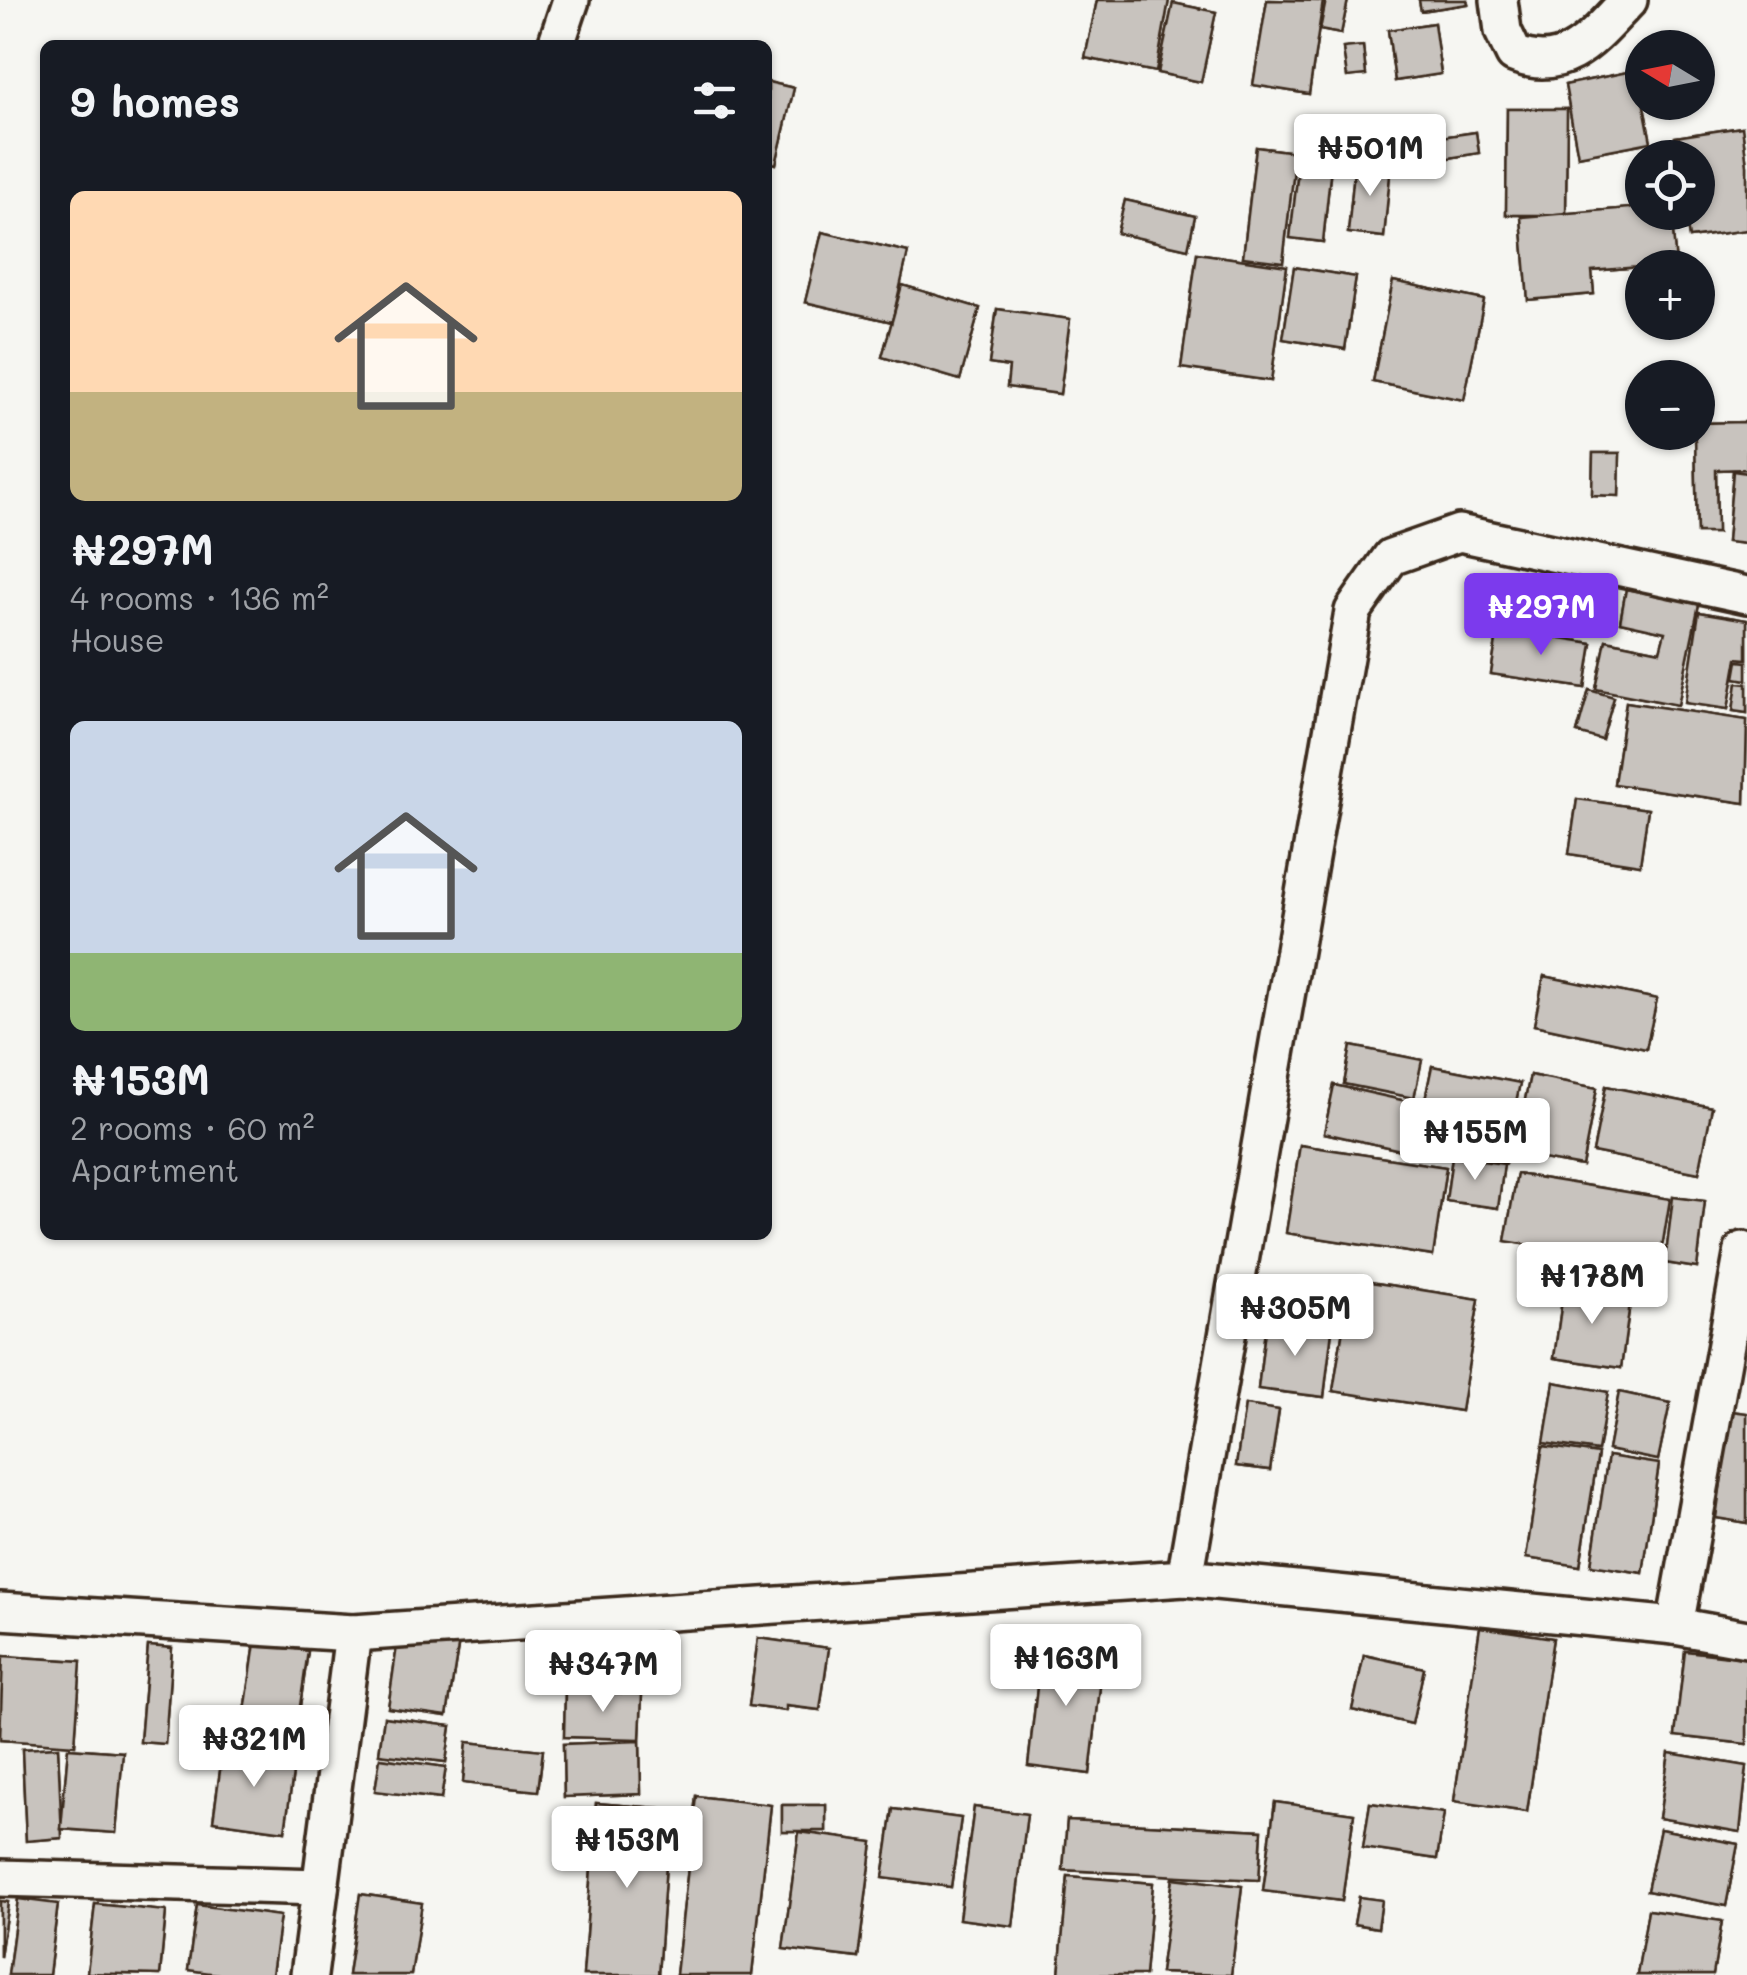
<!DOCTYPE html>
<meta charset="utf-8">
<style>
:root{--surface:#171b24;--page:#20242c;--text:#f1f3f6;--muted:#9ea1a6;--accent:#7c3aed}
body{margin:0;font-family:Mali,sans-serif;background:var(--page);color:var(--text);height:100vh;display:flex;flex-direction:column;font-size:38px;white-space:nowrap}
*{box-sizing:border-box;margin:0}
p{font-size:32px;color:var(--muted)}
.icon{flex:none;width:55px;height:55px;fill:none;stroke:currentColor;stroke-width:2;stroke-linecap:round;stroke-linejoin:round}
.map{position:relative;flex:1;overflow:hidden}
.side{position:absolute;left:40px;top:40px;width:732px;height:1200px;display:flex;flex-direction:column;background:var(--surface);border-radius:15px;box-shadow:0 2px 8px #0004}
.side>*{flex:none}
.needle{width:65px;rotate:280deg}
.tools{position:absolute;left:1625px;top:30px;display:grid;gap:20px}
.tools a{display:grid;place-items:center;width:90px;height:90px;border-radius:50%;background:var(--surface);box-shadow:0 2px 8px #0004;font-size:50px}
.price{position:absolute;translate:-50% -85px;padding:0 22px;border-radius:10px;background:#fff;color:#222;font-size:32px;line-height:65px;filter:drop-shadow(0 2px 5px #0008)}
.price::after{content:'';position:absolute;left:50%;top:60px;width:30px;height:22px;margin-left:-15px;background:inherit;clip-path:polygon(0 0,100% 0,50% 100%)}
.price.selected{background:var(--accent);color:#fff}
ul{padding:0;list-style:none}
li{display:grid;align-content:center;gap:20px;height:530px;padding:0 30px}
li span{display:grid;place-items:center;height:310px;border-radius:15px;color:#555}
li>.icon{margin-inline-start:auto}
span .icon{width:180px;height:180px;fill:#fffc;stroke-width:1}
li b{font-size:42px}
h2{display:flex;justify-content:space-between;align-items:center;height:120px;padding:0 30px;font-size:42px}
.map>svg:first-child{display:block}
.building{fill:#c8c3be;stroke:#3b2a1e;stroke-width:2.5}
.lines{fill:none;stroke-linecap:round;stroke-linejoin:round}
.street-casing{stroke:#3b2a1e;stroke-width:42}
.street{stroke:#f6f6f2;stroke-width:35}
</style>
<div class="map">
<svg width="1747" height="1975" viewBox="0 0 1747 1975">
<rect width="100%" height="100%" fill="#f6f6f2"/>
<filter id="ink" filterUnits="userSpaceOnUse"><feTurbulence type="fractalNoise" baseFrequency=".01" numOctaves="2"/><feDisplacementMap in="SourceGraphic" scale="20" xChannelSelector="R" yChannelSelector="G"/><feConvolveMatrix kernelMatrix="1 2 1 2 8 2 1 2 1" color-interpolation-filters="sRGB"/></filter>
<g filter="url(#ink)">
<g class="building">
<path d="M1097 0H1169L1156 72 1085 58Z"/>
<path d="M1097 0H1169L1156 72 1085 58Z"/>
<path d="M1267 0 1323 1 1309 94 1253 85Z"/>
<path d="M1267 0 1323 1 1309 94 1253 85Z"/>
<path d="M1326 0H1348L1341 34 1320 30Z"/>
<path d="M1326 0H1348L1341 34 1320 30Z"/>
<path d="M1419 0H1467L1468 4 1421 11Z"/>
<path d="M1419 0H1467L1468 4 1421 11Z"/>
<path d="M1173 3 1216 12 1201 82 1158 73Z"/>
<path d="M1173 3 1216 12 1201 82 1158 73Z"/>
<path d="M1434 23 1441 74 1395 81 1388 30Z"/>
<path d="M1434 23 1441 74 1395 81 1388 30Z"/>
<path d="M1363 46 1366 75 1347 77 1343 48Z"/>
<path d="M1363 46 1366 75 1347 77 1343 48Z"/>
<path d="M1637 70 1651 142 1578 156 1565 85Z"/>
<path d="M1637 70 1651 142 1578 156 1565 85Z"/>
<path d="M768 82 794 88 776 164 768 162Z"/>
<path d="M768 82 794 88 776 164 768 162Z"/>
<path d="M1507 109H1567L1566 215H1506Z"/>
<path d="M1507 109H1567L1566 215H1506Z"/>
<path d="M1742 127 1747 165V230L1689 238 1685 212H1698V158H1677L1675 137Z"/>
<path d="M1742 127 1747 165V230L1689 238 1685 212H1698V158H1677L1675 137Z"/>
<path d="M1476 132 1479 153 1437 160 1434 138Z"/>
<path d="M1476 132 1479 153 1437 160 1434 138Z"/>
<path d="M1256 147 1296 152 1283 262 1243 257Z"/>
<path d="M1256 147 1296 152 1283 262 1243 257Z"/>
<path d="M1355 161 1391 164 1384 237 1348 233Z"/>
<path d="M1355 161 1391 164 1384 237 1348 233Z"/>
<path d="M1299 162 1331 166 1323 242 1290 238Z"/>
<path d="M1299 162 1331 166 1323 242 1290 238Z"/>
<path d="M1125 200 1195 216 1188 249 1117 233Z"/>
<path d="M1125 200 1195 216 1188 249 1117 233Z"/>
<path d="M1642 207V212H1671L1676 264 1592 271 1594 294 1528 300 1521 217Z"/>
<path d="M1642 207V212H1671L1676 264 1592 271 1594 294 1528 300 1521 217Z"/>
<path d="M822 232 908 252 892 322 805 302Z"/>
<path d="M822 232 908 252 892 322 805 302Z"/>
<path d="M1197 253 1287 266 1271 381 1181 368Z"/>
<path d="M1197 253 1287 266 1271 381 1181 368Z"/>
<path d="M1294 267 1356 277 1345 349 1283 339Z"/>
<path d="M1294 267 1356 277 1345 349 1283 339Z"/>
<path d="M1393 281 1484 300 1464 400 1373 382Z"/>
<path d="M1393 281 1484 300 1464 400 1373 382Z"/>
<path d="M902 285 980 308 960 380 882 357Z"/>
<path d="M902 285 980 308 960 380 882 357Z"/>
<path d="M997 309 1070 319 1060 394 1007 387 1009 367 989 364Z"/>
<path d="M997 309 1070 319 1060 394 1007 387 1009 367 989 364Z"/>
<path d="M1747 422V469L1716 470 1717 533H1697L1695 432H1698V423Z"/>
<path d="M1747 422V469L1716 470 1717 533H1697L1695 432H1698V423Z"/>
<path d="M1593 453H1620L1619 496 1592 495Z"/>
<path d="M1593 453H1620L1619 496 1592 495Z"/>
<path d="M1733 471 1747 473V544L1727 542Z"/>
<path d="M1733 471 1747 473V544L1727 542Z"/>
<path d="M1626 589 1699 604 1678 705 1596 689 1606 640 1660 651 1665 632 1620 622Z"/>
<path d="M1626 589 1699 604 1678 705 1596 689 1606 640 1660 651 1665 632 1620 622Z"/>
<path d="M1699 612 1747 620V659L1737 658 1728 709 1685 703Z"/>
<path d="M1699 612 1747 620V659L1737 658 1728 709 1685 703Z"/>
<path d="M1498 628 1592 643 1585 688 1491 674Z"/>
<path d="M1498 628 1592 643 1585 688 1491 674Z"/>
<path d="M1738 661 1747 662V680L1735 678Z"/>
<path d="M1738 661 1747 662V680L1735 678Z"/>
<path d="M1737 683 1747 684V713L1733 711Z"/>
<path d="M1737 683 1747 684V713L1733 711Z"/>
<path d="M1589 690 1614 697 1602 740 1577 733Z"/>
<path d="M1589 690 1614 697 1602 740 1577 733Z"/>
<path d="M1626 702 1747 720 1745 803 1614 784Z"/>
<path d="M1626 702 1747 720 1745 803 1614 784Z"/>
<path d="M1577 799 1648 809 1640 865 1569 854Z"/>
<path d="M1577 799 1648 809 1640 865 1569 854Z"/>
<path d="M1544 976 1657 999 1646 1049 1534 1025Z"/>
<path d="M1544 976 1657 999 1646 1049 1534 1025Z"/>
<path d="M1351 1046 1422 1060 1414 1098 1344 1084Z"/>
<path d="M1351 1046 1422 1060 1414 1098 1344 1084Z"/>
<path d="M1432 1066 1520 1083 1512 1121 1424 1104Z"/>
<path d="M1432 1066 1520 1083 1512 1121 1424 1104Z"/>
<path d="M1530 1075 1597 1088 1582 1166 1514 1154Z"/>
<path d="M1530 1075 1597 1088 1582 1166 1514 1154Z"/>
<path d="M1334 1085 1415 1103 1405 1151 1324 1133Z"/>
<path d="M1334 1085 1415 1103 1405 1151 1324 1133Z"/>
<path d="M1606 1086 1712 1107 1699 1173 1593 1152Z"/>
<path d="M1606 1086 1712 1107 1699 1173 1593 1152Z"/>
<path d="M1422 1113 1511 1127 1505 1163 1416 1150Z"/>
<path d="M1422 1113 1511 1127 1505 1163 1416 1150Z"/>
<path d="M1300 1145 1446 1167 1433 1256 1286 1233Z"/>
<path d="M1300 1145 1446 1167 1433 1256 1286 1233Z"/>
<path d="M1452 1157 1504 1164 1498 1208 1446 1201Z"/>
<path d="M1452 1157 1504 1164 1498 1208 1446 1201Z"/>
<path d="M1517 1174 1670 1199 1659 1266 1505 1241Z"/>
<path d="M1517 1174 1670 1199 1659 1266 1505 1241Z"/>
<path d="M1673 1197 1705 1201 1697 1268 1665 1263Z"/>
<path d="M1673 1197 1705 1201 1697 1268 1665 1263Z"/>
<path d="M1351 1279 1479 1299 1461 1411 1333 1391Z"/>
<path d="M1351 1279 1479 1299 1461 1411 1333 1391Z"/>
<path d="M1564 1286 1631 1296 1621 1368 1554 1358Z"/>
<path d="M1564 1286 1631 1296 1621 1368 1554 1358Z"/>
<path d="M1266 1322 1332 1330 1324 1397 1258 1389Z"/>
<path d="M1266 1322 1332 1330 1324 1397 1258 1389Z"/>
<path d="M1554 1382 1608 1392 1598 1451 1544 1443Z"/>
<path d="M1554 1382 1608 1392 1598 1451 1544 1443Z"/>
<path d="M1619 1392 1670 1403 1658 1460 1608 1450Z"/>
<path d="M1619 1392 1670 1403 1658 1460 1608 1450Z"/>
<path d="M1245 1405 1279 1410 1270 1470 1236 1466Z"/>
<path d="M1245 1405 1279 1410 1270 1470 1236 1466Z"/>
<path d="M1731 1411 1747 1413V1523L1716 1518Z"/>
<path d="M1731 1411 1747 1413V1523L1716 1518Z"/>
<path d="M1543 1446 1598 1454 1580 1566 1526 1558Z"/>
<path d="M1543 1446 1598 1454 1580 1566 1526 1558Z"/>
<path d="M1608 1456 1659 1464 1643 1573 1591 1565Z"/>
<path d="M1608 1456 1659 1464 1643 1573 1591 1565Z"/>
<path d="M1480 1627 1553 1638 1527 1812 1454 1801Z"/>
<path d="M1480 1627 1553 1638 1527 1812 1454 1801Z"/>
<path d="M399 1632 459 1641 447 1716 388 1708Z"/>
<path d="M399 1632 459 1641 447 1716 388 1708Z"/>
<path d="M563 1637 643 1639 642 1689 562 1687Z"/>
<path d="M563 1637 643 1639 642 1689 562 1687Z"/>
<path d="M758 1638 829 1648 820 1710 786 1706V1711L749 1706Z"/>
<path d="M758 1638 829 1648 820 1710 786 1706V1711L749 1706Z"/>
<path d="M255 1643 308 1651 294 1747 241 1739Z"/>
<path d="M255 1643 308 1651 294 1747 241 1739Z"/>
<path d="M1042 1644 1104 1652 1090 1774 1028 1766Z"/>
<path d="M1042 1644 1104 1652 1090 1774 1028 1766Z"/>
<path d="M148 1646 172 1648 165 1744 140 1742Z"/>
<path d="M148 1646 172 1648 165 1744 140 1742Z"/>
<path d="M1685 1651 1747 1658V1744L1675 1736Z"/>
<path d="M1685 1651 1747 1658V1744L1675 1736Z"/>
<path d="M1364 1655 1424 1668 1412 1724 1352 1710Z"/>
<path d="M1364 1655 1424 1668 1412 1724 1352 1710Z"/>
<path d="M3 1656 81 1661 75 1745 0 1740Z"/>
<path d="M3 1656 81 1661 75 1745 0 1740Z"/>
<path d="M565 1691 642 1694 640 1739 564 1737Z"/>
<path d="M565 1691 642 1694 640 1739 564 1737Z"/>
<path d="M384 1717 451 1726 446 1762 379 1754Z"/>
<path d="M384 1717 451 1726 446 1762 379 1754Z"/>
<path d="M640 1741 641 1794 564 1797 563 1744Z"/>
<path d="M640 1741 641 1794 564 1797 563 1744Z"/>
<path d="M467 1742 543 1750 538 1791 463 1783Z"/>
<path d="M467 1742 543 1750 538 1791 463 1783Z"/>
<path d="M58 1747 62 1838 26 1841 22 1749Z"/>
<path d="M58 1747 62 1838 26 1841 22 1749Z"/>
<path d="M68 1748 123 1752 116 1833 61 1829Z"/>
<path d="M68 1748 123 1752 116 1833 61 1829Z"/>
<path d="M223 1749 295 1759 285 1831 213 1821Z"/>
<path d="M223 1749 295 1759 285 1831 213 1821Z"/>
<path d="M1669 1753 1747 1766 1740 1832 1659 1818Z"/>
<path d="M1669 1753 1747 1766 1740 1832 1659 1818Z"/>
<path d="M380 1758 446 1767 441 1799 375 1791Z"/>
<path d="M380 1758 446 1767 441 1799 375 1791Z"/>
<path d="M696 1796 771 1805 752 1975H676Z"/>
<path d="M696 1796 771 1805 752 1975H676Z"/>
<path d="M1275 1802 1354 1813 1342 1901 1263 1891Z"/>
<path d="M1275 1802 1354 1813 1342 1901 1263 1891Z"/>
<path d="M596 1803 670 1809 658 1975H583Z"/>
<path d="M596 1803 670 1809 658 1975H583Z"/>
<path d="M1370 1803 1444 1813 1437 1859 1363 1848Z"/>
<path d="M1370 1803 1444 1813 1437 1859 1363 1848Z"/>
<rect x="782" y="1805" width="44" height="26"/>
<rect x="782" y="1805" width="44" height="26"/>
<path d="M974 1807 1027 1814 1013 1926 959 1919Z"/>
<path d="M974 1807 1027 1814 1013 1926 959 1919Z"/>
<path d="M893 1809 961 1818 951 1887 883 1878Z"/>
<path d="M893 1809 961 1818 951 1887 883 1878Z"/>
<path d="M1067 1820 1262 1830 1259 1880 1063 1870Z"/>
<path d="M1067 1820 1262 1830 1259 1880 1063 1870Z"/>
<path d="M1660 1829 1738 1844 1726 1906 1647 1891Z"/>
<path d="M1660 1829 1738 1844 1726 1906 1647 1891Z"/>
<path d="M799 1832 873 1842 858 1958 783 1949Z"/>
<path d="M799 1832 873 1842 858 1958 783 1949Z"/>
<path d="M1068 1876 1153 1883 1145 1975H1059Z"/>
<path d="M1068 1876 1153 1883 1145 1975H1059Z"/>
<path d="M1173 1878 1242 1886 1231 1975 1160 1973Z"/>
<path d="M1173 1878 1242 1886 1231 1975 1160 1973Z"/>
<path d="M360 1894 422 1903 411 1975H348Z"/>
<path d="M360 1894 422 1903 411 1975H348Z"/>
<path d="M1359 1897 1382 1900 1378 1928 1354 1924Z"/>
<path d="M1359 1897 1382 1900 1378 1928 1354 1924Z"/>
<path d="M18 1899 58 1904 49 1975H8Z"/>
<path d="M18 1899 58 1904 49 1975H8Z"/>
<path d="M0 1901 8 1902 0 1957Z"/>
<path d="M0 1901 8 1902 0 1957Z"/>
<path d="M95 1904 166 1911 160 1975 87 1973Z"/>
<path d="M95 1904 166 1911 160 1975 87 1973Z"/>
<path d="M197 1905 280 1916 272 1975H225L188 1970Z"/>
<path d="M197 1905 280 1916 272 1975H225L188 1970Z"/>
<path d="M1648 1910 1722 1921 1713 1975H1637Z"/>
<path d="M1648 1910 1722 1921 1713 1975H1637Z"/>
</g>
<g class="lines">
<g class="street-casing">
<g id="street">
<path d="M1499 0 1503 31 1514 54C1567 76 1596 34 1629 0"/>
<path d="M556 45 571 0"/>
<path d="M1185 1578 1353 611 1391 557 1459 533 1747 595"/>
<path d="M0 1611 353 1633 1185 1578 1675 1626 1747 1639"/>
<path d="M1675 1626 1743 1250"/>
<path d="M0 1878 320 1887"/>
<path d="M309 1975 353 1633"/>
</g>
</g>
<use href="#street" class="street"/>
</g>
</g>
</svg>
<div class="tools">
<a><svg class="needle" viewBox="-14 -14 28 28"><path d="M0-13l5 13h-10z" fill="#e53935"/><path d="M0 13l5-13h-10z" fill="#9ea1a6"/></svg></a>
<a><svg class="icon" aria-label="locate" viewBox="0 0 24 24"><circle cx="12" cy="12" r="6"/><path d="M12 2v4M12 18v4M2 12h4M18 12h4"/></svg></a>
<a>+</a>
<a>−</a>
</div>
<b class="price" style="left:1370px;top:199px">₦501M</b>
<b class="price selected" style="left:1541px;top:658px">₦297M</b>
<b class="price" style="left:1475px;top:1183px">₦155M</b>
<b class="price" style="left:1592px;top:1327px">₦178M</b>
<b class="price" style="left:1295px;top:1359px">₦305M</b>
<b class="price" style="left:1066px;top:1709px">₦163M</b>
<b class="price" style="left:603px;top:1715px">₦347M</b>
<b class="price" style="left:254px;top:1790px">₦321M</b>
<b class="price" style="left:627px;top:1891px">₦153M</b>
<section class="side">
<h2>9 homes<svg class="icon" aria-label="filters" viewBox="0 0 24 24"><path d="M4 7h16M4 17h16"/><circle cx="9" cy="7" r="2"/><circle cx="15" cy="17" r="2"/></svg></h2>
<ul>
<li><span style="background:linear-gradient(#ffd9b3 65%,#c2b280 0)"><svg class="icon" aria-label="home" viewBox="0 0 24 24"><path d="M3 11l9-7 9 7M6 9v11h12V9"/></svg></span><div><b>₦297M</b><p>4 rooms · 136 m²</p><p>House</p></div></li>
<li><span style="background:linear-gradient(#c9d6e8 75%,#8fb573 0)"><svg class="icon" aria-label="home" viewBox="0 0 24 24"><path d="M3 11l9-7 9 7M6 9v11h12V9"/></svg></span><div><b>₦153M</b><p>2 rooms · 60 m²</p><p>Apartment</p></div></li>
</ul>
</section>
</div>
